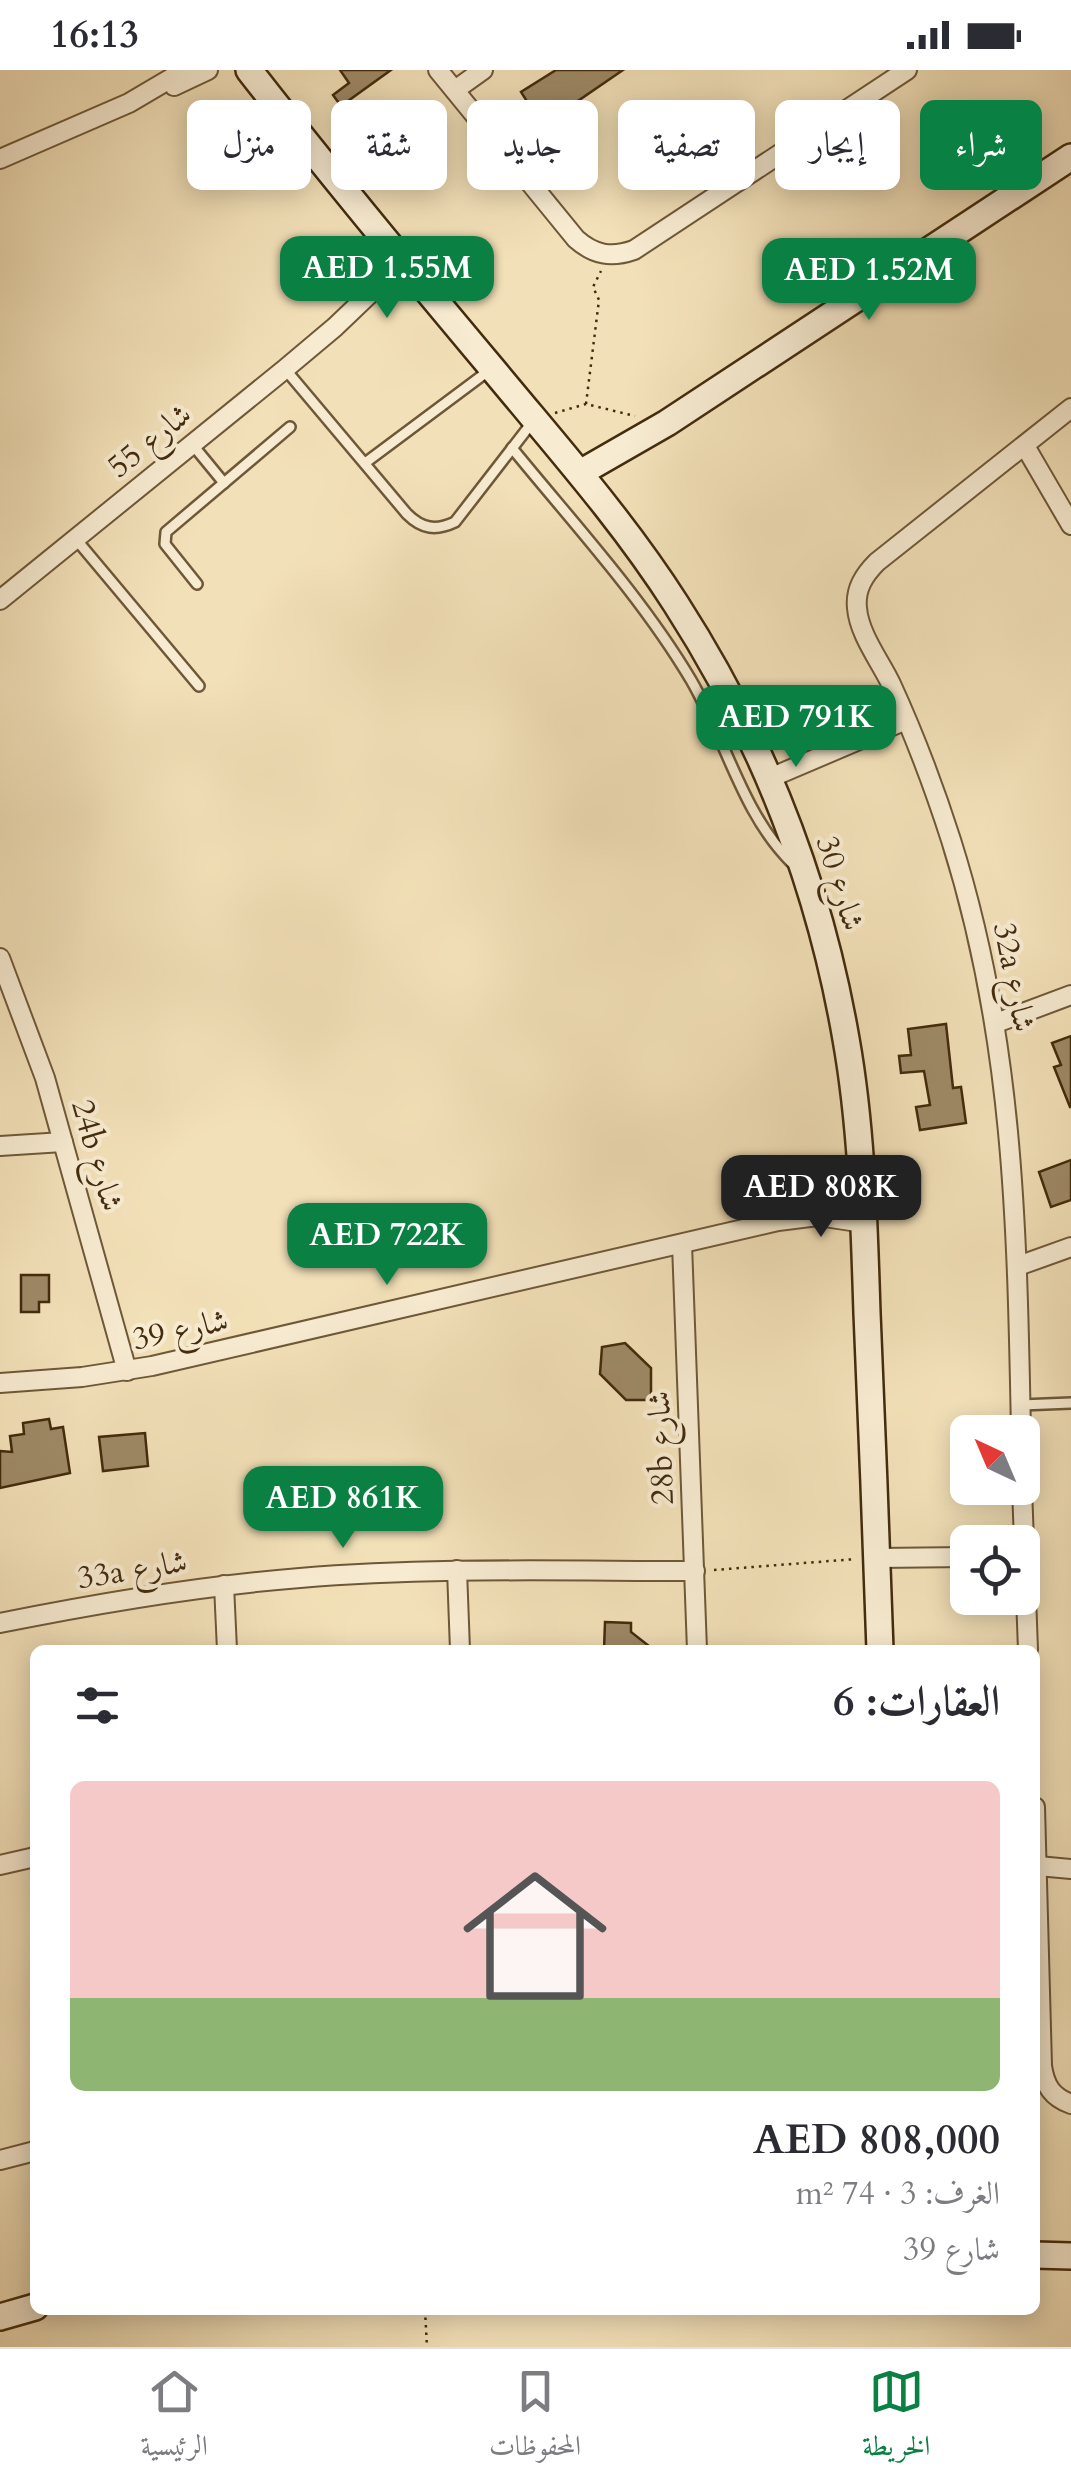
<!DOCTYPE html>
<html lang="ar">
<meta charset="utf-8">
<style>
:root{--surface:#fff;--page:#f2f2f3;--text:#2b2b33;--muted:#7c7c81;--line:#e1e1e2;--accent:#0b8043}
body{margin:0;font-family:Cardo,Amiri,serif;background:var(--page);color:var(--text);direction:rtl;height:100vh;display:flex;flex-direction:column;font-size:38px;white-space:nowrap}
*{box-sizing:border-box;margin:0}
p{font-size:32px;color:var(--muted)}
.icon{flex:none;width:55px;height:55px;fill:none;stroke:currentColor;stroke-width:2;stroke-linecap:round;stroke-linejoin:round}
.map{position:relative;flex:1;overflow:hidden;direction:ltr}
.side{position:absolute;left:30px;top:1575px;width:1010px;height:670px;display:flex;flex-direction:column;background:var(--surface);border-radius:15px;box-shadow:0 5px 25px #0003;direction:rtl}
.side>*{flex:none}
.hud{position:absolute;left:30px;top:30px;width:1012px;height:90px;direction:rtl;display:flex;gap:20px}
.needle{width:65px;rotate:316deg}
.buttons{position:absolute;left:950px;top:1345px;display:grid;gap:20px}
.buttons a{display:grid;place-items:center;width:90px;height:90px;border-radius:15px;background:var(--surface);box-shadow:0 5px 25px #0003;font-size:50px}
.price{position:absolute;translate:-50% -85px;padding:0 22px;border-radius:20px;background:var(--accent);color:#fff;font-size:32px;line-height:65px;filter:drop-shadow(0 2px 5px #0008)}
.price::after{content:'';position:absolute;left:50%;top:60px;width:30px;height:22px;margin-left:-15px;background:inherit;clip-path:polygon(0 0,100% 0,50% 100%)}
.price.selected{background:#222;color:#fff}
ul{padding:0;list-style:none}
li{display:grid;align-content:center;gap:20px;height:530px;padding:0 40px}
li span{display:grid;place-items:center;height:310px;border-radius:15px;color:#555}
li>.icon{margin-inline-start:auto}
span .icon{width:180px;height:180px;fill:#fffc;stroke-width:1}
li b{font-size:42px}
h2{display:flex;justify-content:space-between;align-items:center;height:120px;padding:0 40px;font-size:42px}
.tag{padding:0 35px;border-radius:15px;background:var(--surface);box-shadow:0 5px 25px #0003;font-size:35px;line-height:90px}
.tag.selected{background:var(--accent);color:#fff}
.status{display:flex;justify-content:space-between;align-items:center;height:70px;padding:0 50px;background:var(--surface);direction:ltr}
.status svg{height:28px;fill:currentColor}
.menu{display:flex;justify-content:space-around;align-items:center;height:140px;border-top:2px solid var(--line);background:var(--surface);font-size:28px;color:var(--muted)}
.menu a{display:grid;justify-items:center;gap:5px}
.menu .selected{color:var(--accent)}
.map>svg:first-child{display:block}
.building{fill:#9e8966;stroke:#432b0d;stroke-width:2.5}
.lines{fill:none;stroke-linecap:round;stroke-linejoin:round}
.lane-casing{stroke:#6f5838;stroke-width:14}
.street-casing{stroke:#6f5838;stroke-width:22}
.secondary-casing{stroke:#432b0d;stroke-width:30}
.path{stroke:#432b0d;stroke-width:2.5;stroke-dasharray:2.5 5;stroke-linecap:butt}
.lane{stroke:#f7ebd1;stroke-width:9}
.street{stroke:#f7ebd1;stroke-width:18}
.secondary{stroke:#f7ebd1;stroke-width:25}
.labels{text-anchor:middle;stroke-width:8;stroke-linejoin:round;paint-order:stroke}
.street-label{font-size:32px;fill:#432b0d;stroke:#f7ebd1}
</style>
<div class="status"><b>16:13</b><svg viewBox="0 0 49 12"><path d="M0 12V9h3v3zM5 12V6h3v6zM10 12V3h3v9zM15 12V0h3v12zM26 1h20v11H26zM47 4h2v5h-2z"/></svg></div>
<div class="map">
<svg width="1071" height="2277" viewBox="0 0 1071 2277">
<rect width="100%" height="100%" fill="#f2e0b8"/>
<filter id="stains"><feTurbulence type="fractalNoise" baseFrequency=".002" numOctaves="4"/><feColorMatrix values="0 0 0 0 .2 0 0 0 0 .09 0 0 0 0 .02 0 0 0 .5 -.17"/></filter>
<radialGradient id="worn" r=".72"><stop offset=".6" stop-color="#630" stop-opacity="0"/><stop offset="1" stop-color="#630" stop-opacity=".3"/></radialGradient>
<g class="building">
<path d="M340 0H391L341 36 333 25 349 13Z"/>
<path d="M556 0H623L575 33 580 42 547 63 521 22Z"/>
<path d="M405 32 414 44 402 53 412 65 392 81 374 57Z"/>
<path d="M946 954 953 1018 961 1017 966 1053 920 1060 916 1037 930 1035 924 1001 901 1003 899 986 911 985 908 959Z"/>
<path d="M1071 966V1037H1070L1054 997 1061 995 1052 973Z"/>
<path d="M1071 1090V1130L1051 1137 1039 1102Z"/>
<path d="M21 1205H49V1232H39V1242H21Z"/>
<path d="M625 1273 651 1298V1330H626L600 1304 602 1277Z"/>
<path d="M49 1349 51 1359 63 1357 70 1403 0 1418V1381L12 1382 10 1366 24 1364 23 1353Z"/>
<path d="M145 1363 148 1396 103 1401 99 1367Z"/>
<path d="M605 1552 631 1553V1562L654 1580H604Z"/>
</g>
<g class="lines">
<g class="lane-casing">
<g id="lane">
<path d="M285 299 407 444C422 459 436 461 455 452L534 350"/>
<path d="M192 374 224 413"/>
<path d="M512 378C573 453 641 526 691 610 726 670 742 743 791 792"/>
<path d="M365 393 491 299"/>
<path d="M75 468 199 616"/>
<path d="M197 514 165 474 166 462 290 357"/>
<path d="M1021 1335 1071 1333"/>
</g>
</g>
<g class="street-casing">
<g id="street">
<path d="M438 0 576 169C594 185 611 188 634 180L907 0"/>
<path d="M174 16 208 0"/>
<path d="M455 20 483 0"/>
<path d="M0 89 129 33 185 0"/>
<path d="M1025 376 1071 455"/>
<path d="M0 530 285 299 335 257 403 192"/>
<path d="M770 708 906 650"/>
<path d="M0 888 45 1008 127 1301"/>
<path d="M996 953 1071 925"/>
<path d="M0 1076 63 1072"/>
<path d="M806 1139 863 1129"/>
<path d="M682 1174 697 1580"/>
<path d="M1018 1196 1071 1177"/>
<path d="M0 1313 82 1307 152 1296 778 1151 818 1146 864 1153"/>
<path d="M1021 1362C1017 1156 1014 969 951 770 934 717 914 664 891 614 880 591 859 564 857 538 855 519 864 505 877 492L1071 338"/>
<path d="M1022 1418 1028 1580"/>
<path d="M877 1488 968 1487"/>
<path d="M457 1500 460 1580"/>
<path d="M224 1515 227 1580"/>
<path d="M0 1553C99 1533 199 1516 300 1508 431 1497 563 1501 695 1501"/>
<path d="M1035 1737 1042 1996C1045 2016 1052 2027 1071 2034"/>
<path d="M0 1795 35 1787"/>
<path d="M1038 1796 1071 1799"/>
<path d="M0 2090 35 2081"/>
</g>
</g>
<g class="secondary-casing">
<g id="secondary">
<path d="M249 0C329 103 412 203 496 303 558 378 623 451 676 534 761 666 819 813 846 969 862 1059 864 1151 867 1243 872 1355 876 1468 880 1580"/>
<path d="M580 403 667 353 1071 87"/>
<path d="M1035 2185 1071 2186"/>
<path d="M0 2247 35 2237"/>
</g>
</g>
<g class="path">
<path d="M586 334 599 230 593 217 601 201"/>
<path d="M555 343 586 334 635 346"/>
<path d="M714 1500 856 1489"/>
<path d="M425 2240 427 2277"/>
</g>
<use href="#lane" class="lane"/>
<use href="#street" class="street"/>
<use href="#secondary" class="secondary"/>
</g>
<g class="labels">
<g class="street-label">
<text transform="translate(149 370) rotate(-39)" y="11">شارع 55</text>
<text transform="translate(841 813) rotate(73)" y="11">شارع 30</text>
<text transform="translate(1015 907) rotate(79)" y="11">32a شارع</text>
<text transform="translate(98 1085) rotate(74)" y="11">24b شارع</text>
<text transform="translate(180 1259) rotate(-12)" y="11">شارع 39</text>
<text transform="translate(660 1378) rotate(-92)" y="11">28b شارع</text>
<text transform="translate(132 1499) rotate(-9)" y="11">33a شارع</text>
</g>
</g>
<rect width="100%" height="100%" filter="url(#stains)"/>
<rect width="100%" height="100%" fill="url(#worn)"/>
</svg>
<div class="buttons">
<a><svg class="needle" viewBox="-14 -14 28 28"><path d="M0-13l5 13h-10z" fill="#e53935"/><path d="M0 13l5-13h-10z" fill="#7c7c81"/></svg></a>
<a><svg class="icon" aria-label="locate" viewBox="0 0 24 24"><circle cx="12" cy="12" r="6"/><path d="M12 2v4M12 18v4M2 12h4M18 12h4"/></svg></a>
</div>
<b class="price" style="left:387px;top:251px">AED 1.55M</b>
<b class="price" style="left:869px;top:253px">AED 1.52M</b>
<b class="price" style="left:796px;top:700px">AED 791K</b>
<b class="price selected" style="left:821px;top:1170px">AED 808K</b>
<b class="price" style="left:387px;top:1218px">AED 722K</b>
<b class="price" style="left:343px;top:1481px">AED 861K</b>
<div class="hud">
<a class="tag selected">شراء</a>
<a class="tag">إيجار</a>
<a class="tag">تصفية</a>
<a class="tag">جديد</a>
<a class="tag">شقة</a>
<a class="tag">منزل</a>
</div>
<section class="side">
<h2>العقارات: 6<svg class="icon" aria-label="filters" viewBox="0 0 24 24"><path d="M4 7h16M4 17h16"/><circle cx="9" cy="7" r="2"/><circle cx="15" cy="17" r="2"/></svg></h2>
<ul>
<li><span style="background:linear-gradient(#f6c9c9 70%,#8fb573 0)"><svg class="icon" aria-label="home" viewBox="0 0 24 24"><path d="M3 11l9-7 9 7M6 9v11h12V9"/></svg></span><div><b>AED 808,000</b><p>الغرف: 3 · 74 m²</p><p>شارع 39</p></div></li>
</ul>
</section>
</div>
<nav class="menu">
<a class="selected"><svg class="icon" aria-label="map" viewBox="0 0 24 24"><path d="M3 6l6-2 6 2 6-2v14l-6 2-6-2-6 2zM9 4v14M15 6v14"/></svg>الخريطة</a>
<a><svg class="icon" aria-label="saved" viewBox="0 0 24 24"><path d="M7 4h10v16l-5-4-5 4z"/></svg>المحفوظات</a>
<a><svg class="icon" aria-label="home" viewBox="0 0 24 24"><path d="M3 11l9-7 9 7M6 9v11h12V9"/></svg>الرئيسية</a>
</nav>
